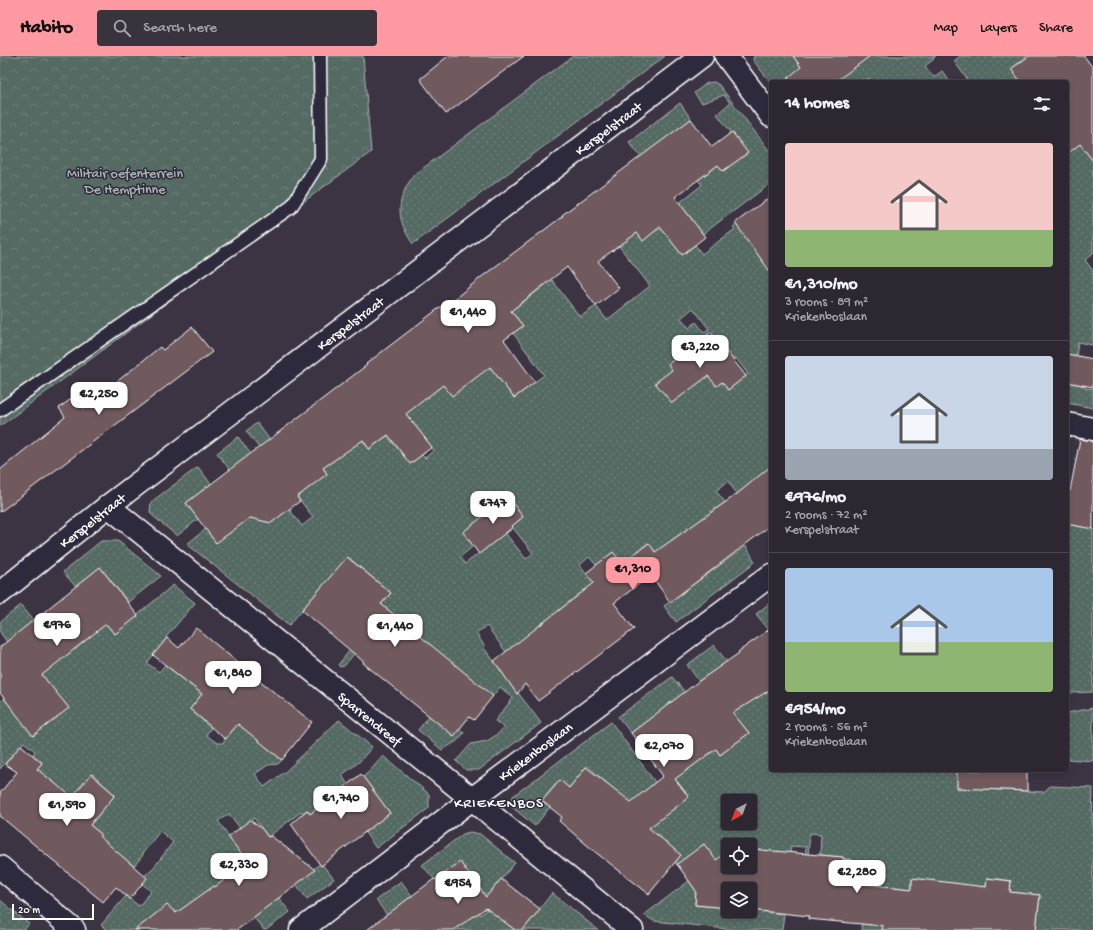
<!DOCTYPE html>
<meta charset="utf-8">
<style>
:root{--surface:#2d2732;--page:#39333e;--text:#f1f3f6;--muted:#a7a5ac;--line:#48444d;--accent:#ff9aa2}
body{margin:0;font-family:"Gochi Hand",sans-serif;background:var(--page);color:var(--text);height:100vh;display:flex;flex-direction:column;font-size:15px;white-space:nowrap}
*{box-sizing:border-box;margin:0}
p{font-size:13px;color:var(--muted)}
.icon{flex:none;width:22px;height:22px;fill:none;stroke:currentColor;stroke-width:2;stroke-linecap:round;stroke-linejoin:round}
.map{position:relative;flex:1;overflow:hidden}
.drawer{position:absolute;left:769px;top:24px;width:300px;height:692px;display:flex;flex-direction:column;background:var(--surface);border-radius:4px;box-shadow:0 2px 6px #0003,0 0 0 1px var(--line)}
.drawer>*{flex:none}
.needle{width:26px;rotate:221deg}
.controls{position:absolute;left:721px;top:738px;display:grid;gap:8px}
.controls a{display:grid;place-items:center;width:36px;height:36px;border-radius:4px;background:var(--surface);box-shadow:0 2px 6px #0003,0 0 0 1px var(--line);font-size:20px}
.scale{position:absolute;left:12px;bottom:10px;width:82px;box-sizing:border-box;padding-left:4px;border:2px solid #fff;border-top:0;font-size:11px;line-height:14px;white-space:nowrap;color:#fff;-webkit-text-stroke:3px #2f2a3d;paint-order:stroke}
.price{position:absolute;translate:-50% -34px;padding:0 9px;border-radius:8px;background:#fff;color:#222;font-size:13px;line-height:26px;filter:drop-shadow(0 1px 2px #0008)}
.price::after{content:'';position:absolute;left:50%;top:24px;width:12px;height:9px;margin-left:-6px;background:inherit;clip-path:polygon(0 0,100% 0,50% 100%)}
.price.active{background:var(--accent);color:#111}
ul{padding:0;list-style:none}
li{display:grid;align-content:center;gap:8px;height:212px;padding:0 16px}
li+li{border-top:1px solid var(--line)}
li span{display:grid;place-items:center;height:124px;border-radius:4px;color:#555}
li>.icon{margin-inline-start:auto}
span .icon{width:72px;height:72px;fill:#fffc;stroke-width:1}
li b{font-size:17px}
h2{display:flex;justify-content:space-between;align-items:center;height:48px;padding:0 16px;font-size:17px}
header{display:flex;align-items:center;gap:24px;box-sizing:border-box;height:56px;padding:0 20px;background:var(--accent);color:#111}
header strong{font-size:19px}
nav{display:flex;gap:22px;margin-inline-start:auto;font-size:14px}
.search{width:280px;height:36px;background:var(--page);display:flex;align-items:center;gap:10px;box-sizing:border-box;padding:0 14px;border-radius:4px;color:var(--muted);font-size:15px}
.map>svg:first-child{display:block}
.grass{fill:url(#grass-dots);stroke:#aab4b2;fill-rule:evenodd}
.forest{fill:url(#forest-crowns);stroke:#aab4b2}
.building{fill:#6f5a5d;stroke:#fff}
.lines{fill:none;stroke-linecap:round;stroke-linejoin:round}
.lane-casing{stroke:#fff;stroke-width:15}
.street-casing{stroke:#fff;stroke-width:25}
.secondary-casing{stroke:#fff;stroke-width:25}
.lane{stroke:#2f2a3d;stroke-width:12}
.street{stroke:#2f2a3d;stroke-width:22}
.secondary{stroke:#2f2a3d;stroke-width:22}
.labels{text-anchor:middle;stroke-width:3;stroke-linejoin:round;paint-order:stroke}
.street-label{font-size:14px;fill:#fff;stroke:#2f2a3d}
.park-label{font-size:14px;fill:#aab4b2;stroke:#2f2a3d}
.neighbourhood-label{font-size:15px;letter-spacing:1px;fill:#fff;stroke:#2f2a3d}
</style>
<header>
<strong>Habito</strong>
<div class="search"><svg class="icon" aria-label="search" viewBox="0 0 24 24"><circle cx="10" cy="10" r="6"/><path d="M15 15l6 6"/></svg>Search here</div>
<nav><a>Map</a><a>Layers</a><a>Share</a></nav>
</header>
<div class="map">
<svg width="1093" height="874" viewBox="0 0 1093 874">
<defs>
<pattern id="grass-dots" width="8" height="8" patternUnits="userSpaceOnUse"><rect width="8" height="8" fill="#546a64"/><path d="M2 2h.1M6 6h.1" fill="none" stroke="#6e807b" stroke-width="1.8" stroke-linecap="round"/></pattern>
<pattern id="forest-crowns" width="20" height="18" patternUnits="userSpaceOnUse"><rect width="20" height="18" fill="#546a64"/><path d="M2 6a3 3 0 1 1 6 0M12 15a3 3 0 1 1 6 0" fill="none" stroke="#6e807b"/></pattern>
</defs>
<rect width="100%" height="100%" fill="#3c3443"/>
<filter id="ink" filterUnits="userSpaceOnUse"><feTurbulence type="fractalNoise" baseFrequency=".025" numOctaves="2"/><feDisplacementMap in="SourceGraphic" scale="8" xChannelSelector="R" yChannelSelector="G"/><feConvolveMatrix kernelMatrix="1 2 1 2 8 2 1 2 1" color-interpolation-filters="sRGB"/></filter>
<g filter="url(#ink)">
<g class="grass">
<path d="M573 0H665L413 188C395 162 396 143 414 119Z"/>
<path d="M754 0H793L811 26 771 27 753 4Z"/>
<path d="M870 0H936L933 2 934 3 925 10 934 21 942 15 950 26H871L868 22 863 26H820Z"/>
<path d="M960 0H1027L1011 13 1021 26H963L967 23 954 5Z"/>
<path d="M714 26 719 29 771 97V127L692 186 693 164 679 147 702 129 698 124 718 109 723 115 747 97 717 58 730 47 724 39 702 47 694 37 707 27Z"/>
<path d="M680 47 691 63 641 101 629 86Z"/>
<path d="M1080 88 1093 105V197L1085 204 1093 215V283L1092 289 1078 286 1076 300 1067 298V96Z"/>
<path d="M627 163 643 184 657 174 662 173 682 199 695 189 702 198 735 173 733 171 740 166 759 192 755 195 764 207 771 204V409L770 411 771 413 737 438 728 425 716 435 725 446 702 463 693 474 690 471 668 487 656 498 648 487 622 507 596 509 589 501 580 509 603 539 594 545 585 534 559 554 560 556 506 596 487 570 476 577 485 591 484 592 541 667 479 714H466L456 705 471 688 487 685 498 678 504 671 495 665 513 642 500 631 485 649 368 581 344 610 340 611 338 609 366 574 375 556 391 537 348 501 289 569 187 488 206 473 235 461 289 453 302 470 313 461 246 375 257 367 307 433 327 418 323 412 331 406 330 405 361 382 370 393 387 380 410 407 422 399 425 402 434 394 406 358 415 332 490 311 514 342 544 319 513 277 523 270 511 255 552 224 580 261 596 250 607 264 650 230 619 190ZM693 252 709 273 704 276 696 266 689 272 681 262ZM736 302 748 318 728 334 722 326 716 330 712 324 716 318ZM508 441 523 461 517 466 502 446ZM513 472 533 497 526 503 506 478ZM477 487 483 494 465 508 460 501Z"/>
<path d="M1067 326 1086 330 1085 332 1093 333V352L1067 347Z"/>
<path d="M238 381 253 401 230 414 217 397Z"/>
<path d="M198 411 211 428 186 447 198 463 177 480 152 459 150 456 151 446Z"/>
<path d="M1067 468 1093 473V636L1067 637Z"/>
<path d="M101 485H118L161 520 128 546 100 511 76 531 63 516Z"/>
<path d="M746 490 755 506 676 566 664 550Z"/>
<path d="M173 529 195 547 166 581 167 582 147 607 159 616 165 609 202 638 190 653 211 672 206 679 217 687H223L238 667 282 704 278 708 268 709 255 718 264 731 286 715 339 664 372 691 359 706 342 719 349 731 326 747 325 746 310 758 307 754 303 757 302 755 268 781 254 762 240 772 229 758 218 765 248 806 195 848 141 874H107L101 869 126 840 139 850 151 835 139 825 155 810 173 786 160 775 142 798 143 799 134 810 97 782 101 778 90 769 115 739 92 718 71 742 37 713 42 706 33 699 35 695 24 686 0 713V645L41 618 70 588 75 594 105 567 115 578Z"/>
<path d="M771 546V572L769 574 756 558Z"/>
<path d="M21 549 34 565 7 586 0 576V566Z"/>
<path d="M714 589 727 606 699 625 687 609Z"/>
<path d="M672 621 685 636 631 677 618 661Z"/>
<path d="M771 631V714H982V733L1044 736 1050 730 1093 732 1092 766H1093V874H1036L1040 839 1010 836 1011 825 987 822 985 839 912 823V833L886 830 887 832 882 874H861L867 808 852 807V804L843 803V801L820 799 821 778 810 777 808 799H805L806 791 791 790 790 797 750 793V789H728V795L716 804 703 788 700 797 680 812 675 807 679 801 602 740 609 729 587 710 569 732 559 724 542 745 550 751 535 770 512 751 513 740 611 666 660 733 688 741 669 715 704 696 707 700 716 693 720 699 749 677 733 657ZM728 745H750V767H728Z"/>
<path d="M1093 652V705L1067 703V657Z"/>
<path d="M430 659 453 680 459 673 464 677 457 685 442 694 418 674Z"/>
<path d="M383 700 429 738V752L376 792 364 775 390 757 363 721 370 715Z"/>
<path d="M470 776 480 778 515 807 486 841 460 806 435 824 422 809 463 778Z"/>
<path d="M321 807 334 823 307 843 296 828 308 817Z"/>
<path d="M401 825 412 840 387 859 376 844Z"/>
<path d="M689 825 696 835 695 849 728 852V855L750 854 784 858 782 874H737L654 865 644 859Z"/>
<path d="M552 837 598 874H523Z"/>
<path d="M279 842 290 856 266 874H264L252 859Z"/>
<path d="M0 844 29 868 24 874H0Z"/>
<path d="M490 851 494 858 515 874H453L475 853 480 859Z"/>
</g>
<path class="forest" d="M0 0H363L371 96 0 370Z"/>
<g class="building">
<path d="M448 0H524L446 58 420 23Z"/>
<path d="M793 0H870L835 26H783L801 11Z"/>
<path d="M1029 0H1084L1093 12V105L1080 88 1067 98V26H1021L1011 13Z"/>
<path d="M691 63 712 91 732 76 748 97 723 115 718 109 675 141 705 181 682 199 660 171 643 185 637 177 598 205 619 232 596 250 567 211 511 255 523 270 504 284 535 326 514 342 490 311 452 340 443 329 406 358 432 391 410 408 388 379 369 393 363 384 323 412 327 418 297 441 300 445 271 467 250 462 216 487 186 447 367 309 366 308 447 246 448 248 484 219 563 160 562 159Z"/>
<path d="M771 140V217L735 167Z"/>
<path d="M192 271 212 296 0 456V414L65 361 59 352 75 340 84 352 160 291 163 294Z"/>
<path d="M711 276 746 320 728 334 722 326 717 330 708 320 672 347 655 327 672 314 668 308Z"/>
<path d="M1067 298 1093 303V331L1067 326Z"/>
<path d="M1080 383 1093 385V473L1067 468V435H1070Z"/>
<path d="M771 410V469L670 546 651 519 614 547 634 573 538 645 525 628 517 638 494 605 594 527 586 517 613 496 622 507 649 487 655 496 737 438Z"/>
<path d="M508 441 523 461 512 470 513 471 479 498 463 476Z"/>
<path d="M347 501 391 537 381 548 493 640 474 664 469 661 454 680 363 607 364 606 302 554Z"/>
<path d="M100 511 138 560 115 578 106 568 42 619 69 652 33 680 0 637V591Z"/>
<path d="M196 572 275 637 312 666 282 704 238 668 225 683 190 653 202 638 153 599 167 582 179 592Z"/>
<path d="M771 572V633L733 657 749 677 720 699 716 693 675 723 689 741 649 772 681 799 649 838 594 795 559 765 562 761 542 745 560 724 569 732 586 711 631 746 663 720 631 677 699 625 739 597 738 596Z"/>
<path d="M21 689 42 707 37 713 72 741 91 718 115 739 90 769 101 778 99 780 147 822 130 843 116 831 103 846 0 760V737L17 716 5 708Z"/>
<path d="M957 714H1027V735L957 732Z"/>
<path d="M361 718 390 757 321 810 291 768 307 754 310 758Z"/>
<path d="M250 764 262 773 268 781 271 780 315 814 237 874H135L167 849 176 857 214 830 215 831 248 806 228 781Z"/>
<path d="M704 788 716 804 728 795V811H750V793L843 801V803L852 804V807L867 808 865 828 912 833V822L986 831 987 822 1011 825 1010 836 1040 839 1036 874H882L883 870 808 863 809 860 750 854V833H728V852L695 849 696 835 677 808Z"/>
<path d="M460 806 486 841 501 823 540 853 523 874H515L486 852 453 874H367L434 823 435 824Z"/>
</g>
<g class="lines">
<g class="lane-casing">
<path id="lane" d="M0 354 291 151 321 103 320 0"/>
</g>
<g class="street-casing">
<g id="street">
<path d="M726 0 771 60"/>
<path d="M1067 368 1093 373"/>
<path d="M108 450 472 743 632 874"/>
<path d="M0 811 74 874"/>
<path d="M301 874 472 743 771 519"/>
</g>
</g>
<g class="secondary-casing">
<path id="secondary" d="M0 537 108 450 702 0"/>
</g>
<use href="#lane" class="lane"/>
<use href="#street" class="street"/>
<use href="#secondary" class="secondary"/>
</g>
</g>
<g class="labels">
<g class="street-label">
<text transform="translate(608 72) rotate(-37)" y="5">Kerspelstraat</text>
<text transform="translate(350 267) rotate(-37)" y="5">Kerspelstraat</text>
<text transform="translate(92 464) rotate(-38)" y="5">Kerspelstraat</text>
<text transform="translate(370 662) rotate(39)" y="5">Sparrendreef</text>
<text transform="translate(535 695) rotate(-37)" y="5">Kriekenboslaan</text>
</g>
<g class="park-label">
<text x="125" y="121">Militair oefenterrein<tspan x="125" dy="16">De Hemptinne</tspan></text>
</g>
<g class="neighbourhood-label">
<text x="499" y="751">KRIEKENBOS</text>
</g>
</g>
</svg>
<div class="controls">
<a><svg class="needle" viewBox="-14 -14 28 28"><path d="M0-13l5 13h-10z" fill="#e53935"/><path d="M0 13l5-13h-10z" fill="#a7a5ac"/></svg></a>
<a><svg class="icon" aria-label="locate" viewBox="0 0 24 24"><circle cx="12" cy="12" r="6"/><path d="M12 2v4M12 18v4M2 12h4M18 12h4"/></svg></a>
<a><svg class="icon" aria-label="layers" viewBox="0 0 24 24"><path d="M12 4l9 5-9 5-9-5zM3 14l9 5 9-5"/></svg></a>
</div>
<div class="scale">20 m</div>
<b class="price" style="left:468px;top:278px">€1,440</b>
<b class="price" style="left:700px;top:313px">€3,220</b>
<b class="price" style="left:99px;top:360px">€2,250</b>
<b class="price" style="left:493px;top:469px">€747</b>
<b class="price active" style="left:633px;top:535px">€1,310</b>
<b class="price" style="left:57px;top:591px">€976</b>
<b class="price" style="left:395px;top:592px">€1,440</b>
<b class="price" style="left:233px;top:639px">€1,840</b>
<b class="price" style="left:664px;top:712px">€2,070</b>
<b class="price" style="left:341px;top:764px">€1,740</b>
<b class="price" style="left:67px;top:771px">€1,590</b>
<b class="price" style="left:239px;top:831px">€2,330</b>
<b class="price" style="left:857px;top:838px">€2,280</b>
<b class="price" style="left:458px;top:849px">€954</b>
<section class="drawer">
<h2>14 homes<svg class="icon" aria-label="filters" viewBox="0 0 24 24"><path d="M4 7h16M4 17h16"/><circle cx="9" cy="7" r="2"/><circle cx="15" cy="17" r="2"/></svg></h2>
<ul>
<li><span style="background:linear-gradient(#f6c9c9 70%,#8fb573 0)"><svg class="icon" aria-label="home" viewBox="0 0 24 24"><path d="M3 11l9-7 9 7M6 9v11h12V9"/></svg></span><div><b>€1,310/mo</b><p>3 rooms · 89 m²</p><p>Kriekenboslaan</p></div></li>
<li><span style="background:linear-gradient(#c9d6e8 75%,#9aa5b1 0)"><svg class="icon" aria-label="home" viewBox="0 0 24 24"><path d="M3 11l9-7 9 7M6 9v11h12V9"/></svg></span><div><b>€976/mo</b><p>2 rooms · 72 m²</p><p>Kerspelstraat</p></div></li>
<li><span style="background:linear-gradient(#a9c7e8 60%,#8fb573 0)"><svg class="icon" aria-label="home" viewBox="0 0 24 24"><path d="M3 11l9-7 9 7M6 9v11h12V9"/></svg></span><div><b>€954/mo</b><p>2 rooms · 56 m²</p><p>Kriekenboslaan</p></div></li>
</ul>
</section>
</div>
